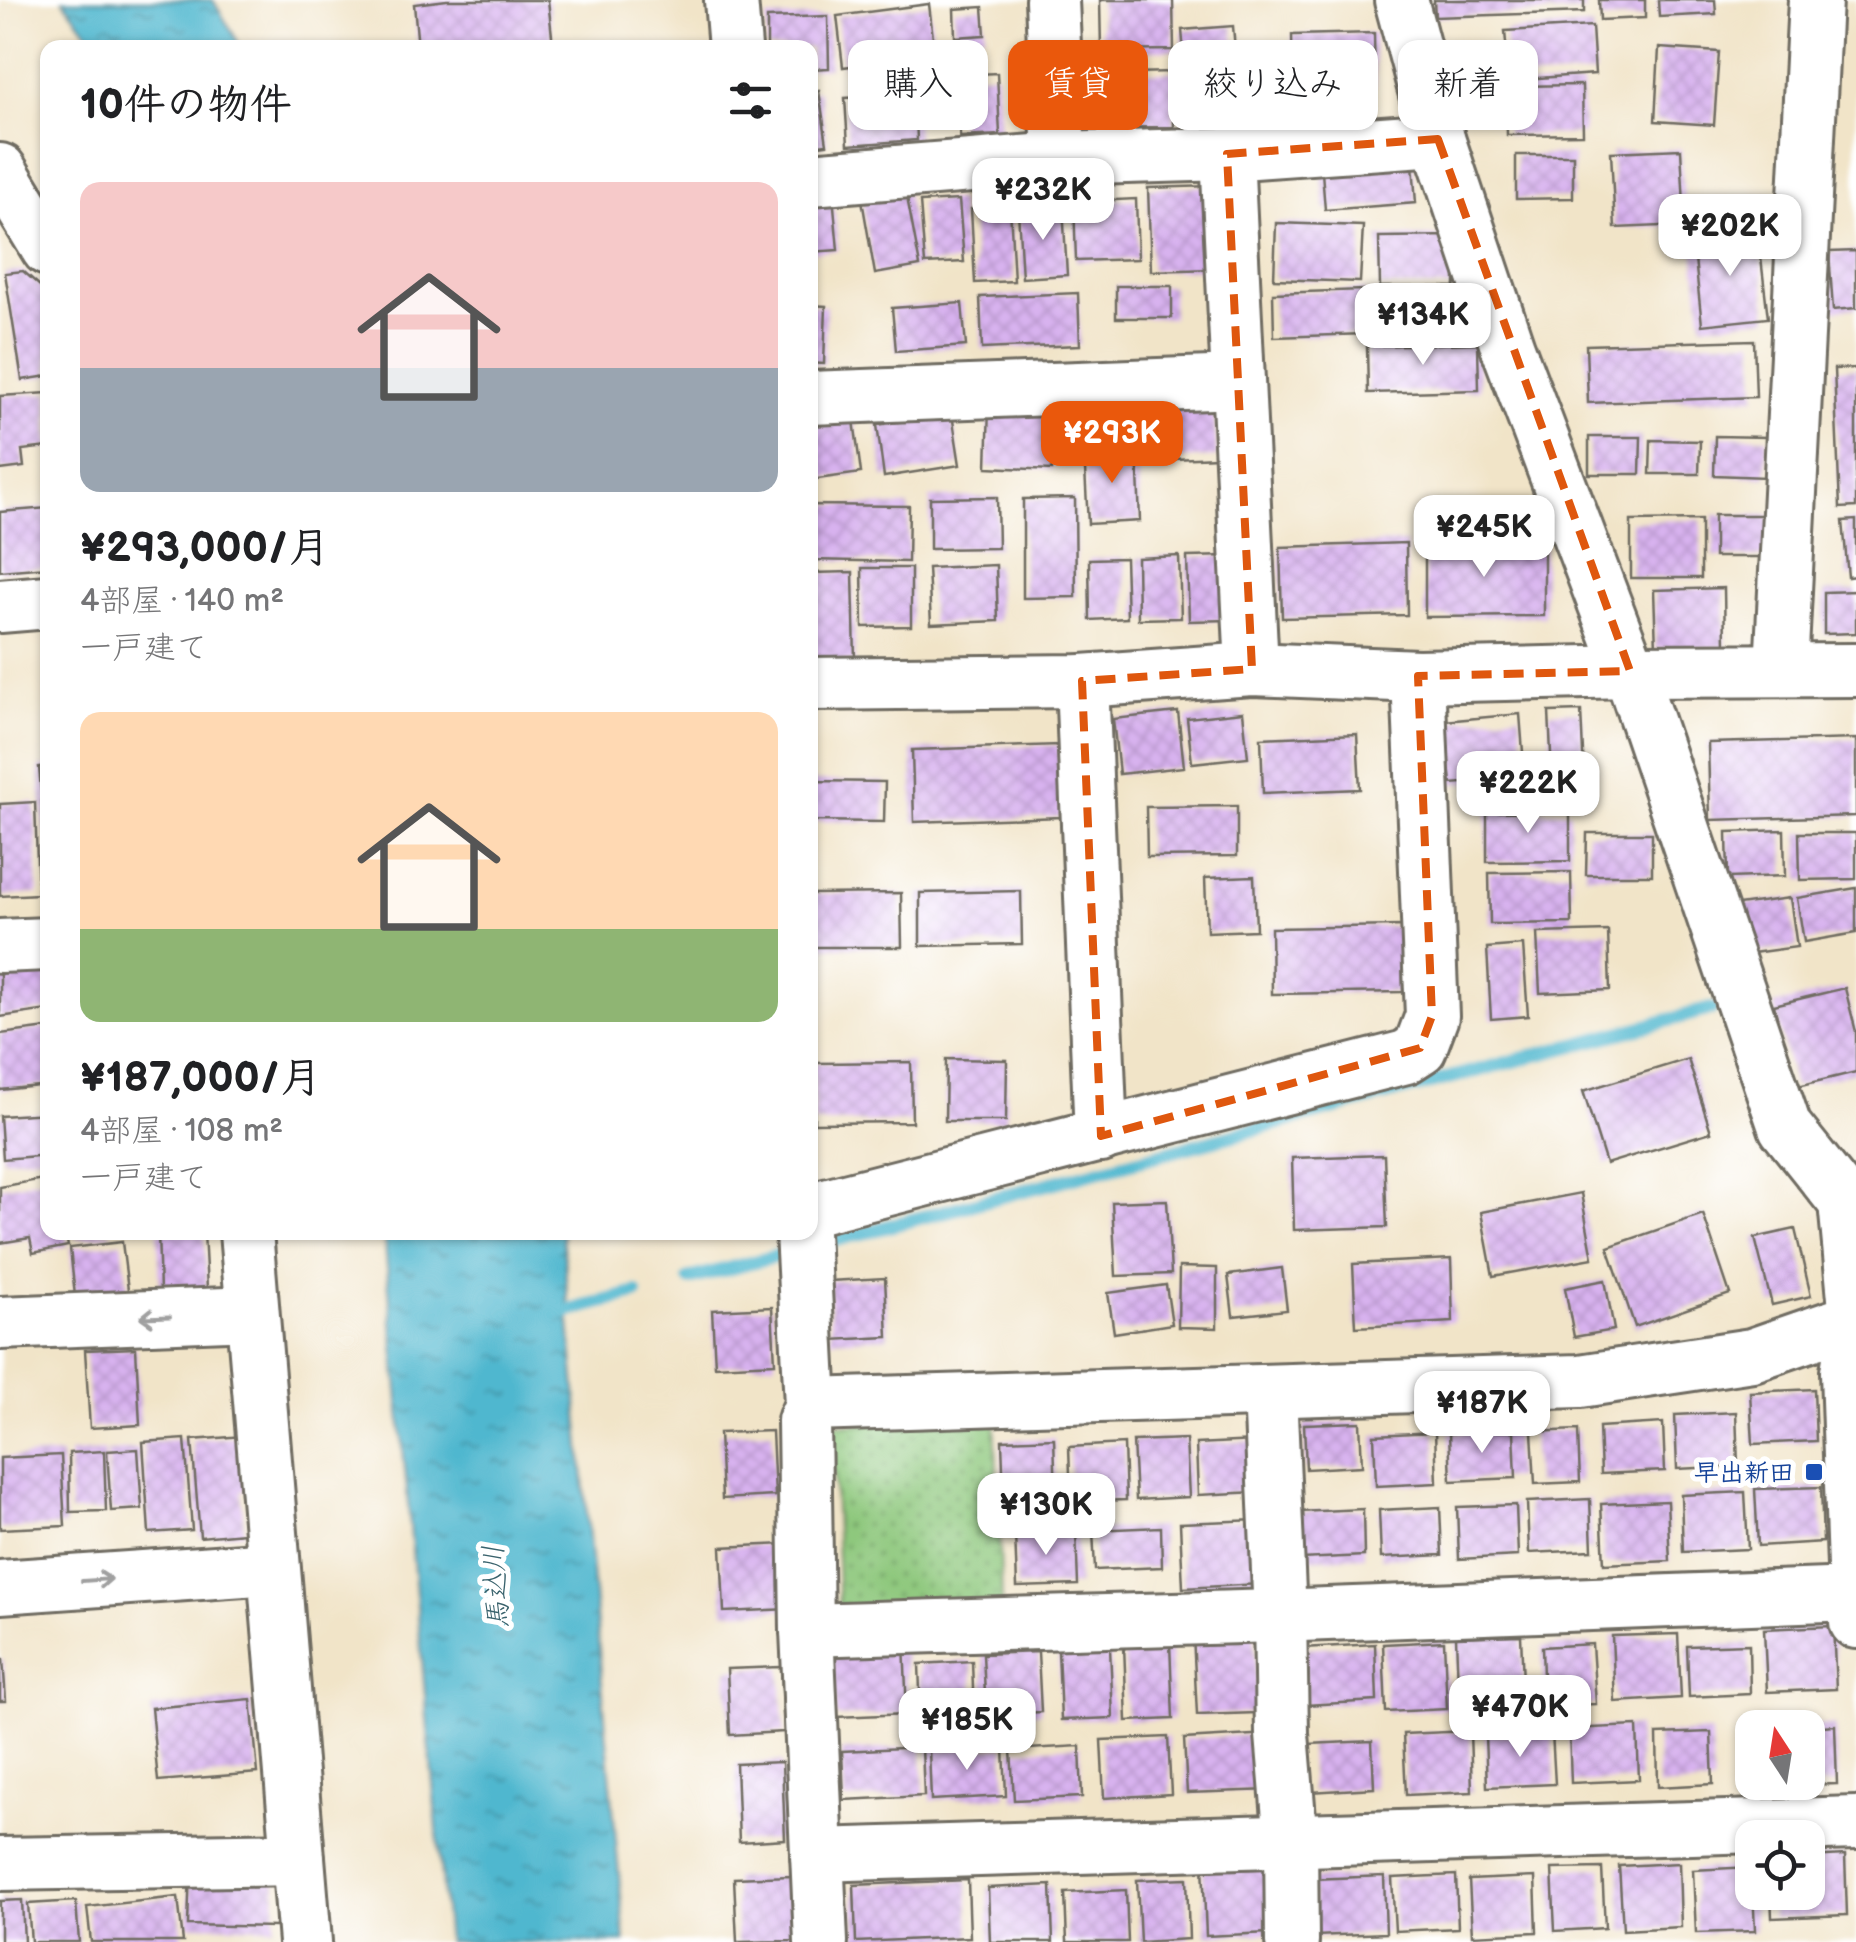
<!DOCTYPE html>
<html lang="ja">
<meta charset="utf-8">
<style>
:root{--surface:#fff;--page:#f2f2f2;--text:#202124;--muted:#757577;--accent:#ea580c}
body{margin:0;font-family:"Balsamiq Sans","Klee One",sans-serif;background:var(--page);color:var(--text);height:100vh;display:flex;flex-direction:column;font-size:38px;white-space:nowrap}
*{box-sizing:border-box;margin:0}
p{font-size:32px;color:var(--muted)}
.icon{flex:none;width:55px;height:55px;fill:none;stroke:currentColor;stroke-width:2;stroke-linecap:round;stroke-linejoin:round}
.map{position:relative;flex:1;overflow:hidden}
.side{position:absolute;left:40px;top:40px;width:778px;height:1200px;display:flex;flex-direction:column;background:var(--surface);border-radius:20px;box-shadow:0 2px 8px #0004}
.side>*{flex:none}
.banner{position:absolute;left:848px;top:40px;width:858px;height:90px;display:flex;gap:20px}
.needle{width:65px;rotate:348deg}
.tools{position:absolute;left:1735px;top:1710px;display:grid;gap:20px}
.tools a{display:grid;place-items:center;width:90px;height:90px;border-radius:20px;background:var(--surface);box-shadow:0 2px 8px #0004;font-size:50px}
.price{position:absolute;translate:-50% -85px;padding:0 22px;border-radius:20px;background:#fff;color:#222;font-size:32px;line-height:65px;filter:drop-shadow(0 2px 5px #0008)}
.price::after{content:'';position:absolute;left:50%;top:60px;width:30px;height:22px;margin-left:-15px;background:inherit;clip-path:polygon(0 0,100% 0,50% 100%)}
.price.selected{background:var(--accent);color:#fff}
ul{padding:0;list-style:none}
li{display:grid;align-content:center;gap:20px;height:530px;padding:0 40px}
li span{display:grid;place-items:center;height:310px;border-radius:20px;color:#555}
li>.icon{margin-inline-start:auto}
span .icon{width:180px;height:180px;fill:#fffc;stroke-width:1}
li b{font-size:42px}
h2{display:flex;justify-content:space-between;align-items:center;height:120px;padding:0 40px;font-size:42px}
.chip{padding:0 35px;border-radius:20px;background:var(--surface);box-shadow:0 2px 8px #0004;font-size:35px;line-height:90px}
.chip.selected{background:var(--accent);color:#fff}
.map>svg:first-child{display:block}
.park{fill:url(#park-dots);stroke:#5c7a54;stroke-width:2.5}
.water{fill:url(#water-ripples);stroke:#3e717d;stroke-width:2.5}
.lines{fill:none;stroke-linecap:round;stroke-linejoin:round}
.stream{stroke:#50b7cf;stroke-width:14}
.building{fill:url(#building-cross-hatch)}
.minor-casing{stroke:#706c62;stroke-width:58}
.minor{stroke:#fff;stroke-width:52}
.oneway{stroke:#a0a0a0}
.marked{fill:none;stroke:#df570e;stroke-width:8;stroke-dasharray:20 12;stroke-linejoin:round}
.transit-dot{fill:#1a4fb4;stroke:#fff;stroke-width:4}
.labels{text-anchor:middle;stroke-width:10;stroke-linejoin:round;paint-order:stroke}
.transit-label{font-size:25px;font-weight:bold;fill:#164399;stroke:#fff;text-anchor:end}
.water-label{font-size:28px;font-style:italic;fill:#3a636d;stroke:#fff}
</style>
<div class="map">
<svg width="1856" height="1942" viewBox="0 0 1856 1942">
<defs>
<pattern id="park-dots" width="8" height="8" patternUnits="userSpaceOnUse" patternTransform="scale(2.5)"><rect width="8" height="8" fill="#8ec87d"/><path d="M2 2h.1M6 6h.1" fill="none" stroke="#74a367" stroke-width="1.8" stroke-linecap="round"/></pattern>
<pattern id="water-ripples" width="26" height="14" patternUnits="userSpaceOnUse" patternTransform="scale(2.5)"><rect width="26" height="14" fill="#50b7cf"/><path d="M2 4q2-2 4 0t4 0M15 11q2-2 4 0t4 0" fill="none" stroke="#4395a8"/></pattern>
<pattern id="building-cross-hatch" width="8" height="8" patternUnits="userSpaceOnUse" patternTransform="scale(2.5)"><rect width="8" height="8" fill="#d8b2ef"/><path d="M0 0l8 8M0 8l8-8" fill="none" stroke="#ba99cd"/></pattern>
</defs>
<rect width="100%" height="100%" fill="#fff"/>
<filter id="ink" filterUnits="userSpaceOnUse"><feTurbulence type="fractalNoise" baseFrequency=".01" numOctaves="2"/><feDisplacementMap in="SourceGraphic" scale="20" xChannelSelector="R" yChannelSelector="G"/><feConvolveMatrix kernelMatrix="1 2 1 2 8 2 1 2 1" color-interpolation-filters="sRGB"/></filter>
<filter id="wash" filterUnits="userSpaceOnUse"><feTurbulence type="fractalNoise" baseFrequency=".0048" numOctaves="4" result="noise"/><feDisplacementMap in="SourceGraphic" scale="40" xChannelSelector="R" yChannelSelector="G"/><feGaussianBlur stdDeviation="2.25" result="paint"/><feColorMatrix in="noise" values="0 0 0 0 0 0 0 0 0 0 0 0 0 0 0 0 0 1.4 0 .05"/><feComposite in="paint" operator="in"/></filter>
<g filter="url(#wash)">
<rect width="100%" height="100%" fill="#f1e4c8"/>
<path class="park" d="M995 1419 1002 1604 839 1611 832 1425Z"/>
<g class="water">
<path d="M63 0H213L241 47H99Z"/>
<path d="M384 1233H562L625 1942H447Z"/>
</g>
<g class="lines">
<g class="stream">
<path d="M813 1246 1711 1009"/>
<path d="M689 1279 792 1252"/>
<path d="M554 1315 636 1293"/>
</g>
</g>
<g id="blocks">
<g class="building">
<path d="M447 0H548L553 45 532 48H418L414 4Z"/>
<path d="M1100 0H1173L1174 50 1101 51Z"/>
<path d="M1434 0H1584V12L1435 17Z"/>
<path d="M1599 0H1645V18L1600 20Z"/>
<path d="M1658 0H1715L1716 14 1659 17Z"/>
<path d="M929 4 935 55 843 67 837 16Z"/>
<path d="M983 7 985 35 955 37 954 9Z"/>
<path d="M828 16 829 68 810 69V48H767V18Z"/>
<path d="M1233 26 1237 73 1186 77 1182 30Z"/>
<path d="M1592 26 1595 74 1509 80 1505 31Z"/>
<path d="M1374 33 1375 86 1293 88 1292 35Z"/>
<path d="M1659 48 1719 52 1714 125 1655 121Z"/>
<path d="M1173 72 1174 127 1086 128 1085 74Z"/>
<path d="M997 73 1000 135 960 137 958 75Z"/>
<path d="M1582 85 1583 134 1507 135 1506 86Z"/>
<path d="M819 91 827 144 810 146V92Z"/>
<path d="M915 94 917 140 848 145 845 98Z"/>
<path d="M1681 149 1685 225 1615 228 1611 152Z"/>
<path d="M1516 155H1573V198L1516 199Z"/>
<path d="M1413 164 1416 203 1325 210 1322 172Z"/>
<path d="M1211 186 1213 269 1151 271 1148 188Z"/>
<path d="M906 192 920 266 875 274 862 200Z"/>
<path d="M833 195 838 250 810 252V197Z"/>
<path d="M1136 199 1138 259 1076 261 1074 202Z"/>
<path d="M959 200 964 262 925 264 920 202Z"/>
<path d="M1010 207 1014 281 975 283 971 209Z"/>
<path d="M1063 207 1067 275 1022 278 1018 211Z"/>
<path d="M1276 223 1363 226 1360 282 1274 279Z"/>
<path d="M1758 232 1768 318 1702 325 1693 240Z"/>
<path d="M1455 236V287H1380L1379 237Z"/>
<path d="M1856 251V308L1833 310 1829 252Z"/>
<path d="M23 271 48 293V376L22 380 5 273Z"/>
<rect x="1116" y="286" width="56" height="32"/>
<path d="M1364 290 1366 334 1274 337 1273 293Z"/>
<path d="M1078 293 1080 345 982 349 980 297Z"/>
<path d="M962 303 966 346 896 351 892 308Z"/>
<path d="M810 305 826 306 824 364 810 363Z"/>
<path d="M1754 340 1756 397 1588 403 1586 345Z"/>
<path d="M1478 343 1479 390 1368 393 1367 346Z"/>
<path d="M1856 368V507L1840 508 1834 369Z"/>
<path d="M48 393V447L22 450 24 467 0 470V396Z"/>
<path d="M1213 402 1217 457 1152 460 1149 406Z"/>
<path d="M989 407 1054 409 1052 470 987 467Z"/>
<path d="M952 414 960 465 884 477 877 425Z"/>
<path d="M854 420 861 473 810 480V426Z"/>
<path d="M1715 436 1767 437 1766 477 1714 475Z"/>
<path d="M1589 437H1641L1640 474H1589Z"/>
<path d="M1651 440 1700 441 1699 474H1650Z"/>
<path d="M1137 449 1140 521 1088 524 1084 451Z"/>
<path d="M997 497 998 548 930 549V498Z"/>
<path d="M1075 498 1076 597 1023 598V499Z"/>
<path d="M810 505 909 506 908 562 810 560Z"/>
<path d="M48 508V567L0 571V512Z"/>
<rect x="1714" y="515" width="56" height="42"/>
<path d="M1701 520V578H1631V521Z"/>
<path d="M1856 520V576L1848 577 1843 521Z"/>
<path d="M1406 543 1407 615 1282 618 1280 547Z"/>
<path d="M1544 544V616L1425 617V545Z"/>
<path d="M1179 556 1181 618 1138 619 1137 558Z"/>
<path d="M1228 556 1230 620 1189 621 1187 557Z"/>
<path d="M1125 558 1127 618 1090 620 1089 559Z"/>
<path d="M996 565 998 621 931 624 928 568Z"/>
<path d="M862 568H911V626L863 627Z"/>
<path d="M853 572 855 661 810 663V573Z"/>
<path d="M1724 588 1725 647 1656 649 1654 590Z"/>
<path d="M1856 591V633L1824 634V592Z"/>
<path d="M1581 711 1585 794 1553 796 1549 712Z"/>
<path d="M1178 712 1184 767 1119 774 1113 719Z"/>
<path d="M1243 712 1248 757 1192 763 1187 718Z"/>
<path d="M1520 714 1525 778 1451 784 1445 721Z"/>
<path d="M1357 734 1360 789 1263 793 1261 738Z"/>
<path d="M1856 739V816L1710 820 1708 743Z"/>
<path d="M1059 745 1061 817 914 822 912 750Z"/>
<path d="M48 766V833L45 834 39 767Z"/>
<path d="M810 781 885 782 884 822 810 821Z"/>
<path d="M35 802 38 894 0 896V804Z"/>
<path d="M1237 806V856L1147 857 1146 807Z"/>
<path d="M1570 811V861L1487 862V812Z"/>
<path d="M1784 830 1785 876 1728 878 1727 832Z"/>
<path d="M1587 833H1652V875H1586Z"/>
<path d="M1799 833H1856V879L1800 880Z"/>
<path d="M1571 872 1572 923 1490 924 1489 873Z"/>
<path d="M1254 876 1256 930 1207 932 1205 878Z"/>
<path d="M1856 888V933L1804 942 1797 898Z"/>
<path d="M1021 891 1022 944 920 946V893Z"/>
<path d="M901 893 902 947H810V894Z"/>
<path d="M1790 898 1797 947 1745 954 1738 905Z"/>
<path d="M1402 926 1403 992 1272 994 1271 928Z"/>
<path d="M1608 931 1610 990 1540 993 1537 933Z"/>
<path d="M1523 945 1528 1016 1491 1019 1487 948Z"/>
<path d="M48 951V1010L0 1017V958Z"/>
<path d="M1845 988 1856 1032V1072L1794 1087 1774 1005Z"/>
<path d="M48 1028V1085L0 1090V1034Z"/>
<path d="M946 1059 1007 1060 1006 1121H945Z"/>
<path d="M1688 1059 1711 1132 1606 1164 1583 1091Z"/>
<path d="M911 1062 912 1122 814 1123V1063Z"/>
<path d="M48 1113V1155L3 1159 0 1116Z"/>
<path d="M1384 1155 1387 1227 1294 1230 1292 1158Z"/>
<path d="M48 1178V1232H65L68 1246 33 1253 30 1238 0 1243V1187Z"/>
<path d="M1581 1193 1593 1258 1493 1276 1481 1212Z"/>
<path d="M1167 1200 1171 1274 1116 1276 1112 1202Z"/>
<path d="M1703 1214 1730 1294 1635 1327 1608 1247Z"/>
<path d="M1795 1229 1811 1296 1772 1305 1755 1238Z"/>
<path d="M75 1232H111V1235L76 1239Z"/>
<path d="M158 1232H204L207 1289 160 1291Z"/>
<path d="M122 1242 128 1290 75 1296 70 1248Z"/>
<path d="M1451 1259 1453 1322 1356 1327 1353 1264Z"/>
<path d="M1179 1267 1217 1268V1328L1178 1327Z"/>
<path d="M1282 1268 1287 1310 1233 1316 1228 1275Z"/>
<path d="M885 1278 888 1337 831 1340 829 1281Z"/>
<path d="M1605 1280 1614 1330 1574 1337 1565 1288Z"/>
<path d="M1166 1285 1172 1324 1114 1333 1108 1293Z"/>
<path d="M772 1307 775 1363 715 1366 712 1310Z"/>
<path d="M136 1348 140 1425 90 1428 85 1350Z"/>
<path d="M1814 1389 1816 1441 1753 1444 1750 1392Z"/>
<path d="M1736 1412 1738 1466 1677 1469 1675 1415Z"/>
<path d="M1360 1422 1362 1466 1306 1469 1304 1424Z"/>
<path d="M1663 1423 1665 1471 1601 1474 1599 1427Z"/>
<path d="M1578 1430 1580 1482 1535 1484 1532 1432Z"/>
<path d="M772 1431 775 1496 722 1499 719 1433Z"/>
<path d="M1514 1431 1516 1478 1451 1481 1449 1433Z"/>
<path d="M1435 1432 1437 1483 1376 1486 1374 1435Z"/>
<path d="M256 1435 260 1489 241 1490 244 1533 200 1537 192 1440Z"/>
<path d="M1054 1438 1056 1496 1004 1499 1002 1440Z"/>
<path d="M185 1439 192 1530 149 1533 143 1442Z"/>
<path d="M1186 1439 1189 1497 1136 1500 1133 1441Z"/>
<path d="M1254 1441 1257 1492 1198 1495 1196 1444Z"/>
<path d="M1124 1444 1126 1500 1071 1502 1069 1447Z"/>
<path d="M138 1449 142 1509 111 1511 107 1451Z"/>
<path d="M104 1451 106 1511 70 1512 69 1453Z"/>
<path d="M61 1455 65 1526 0 1529V1458Z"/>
<path d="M1821 1487 1823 1542 1758 1546 1755 1489Z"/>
<path d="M1745 1492 1748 1549 1683 1552 1681 1495Z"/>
<path d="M1590 1499 1592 1550 1529 1553 1527 1502Z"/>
<path d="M1667 1501 1670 1561 1604 1564 1601 1504Z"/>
<path d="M1516 1505 1518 1556 1459 1559 1457 1507Z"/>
<path d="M1440 1507 1442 1555 1381 1558 1379 1510Z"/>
<path d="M1363 1509 1364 1556 1301 1559 1298 1512Z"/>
<path d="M1258 1520 1261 1584 1183 1588 1180 1523Z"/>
<path d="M1161 1527 1162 1567 1095 1570 1093 1530Z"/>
<path d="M1076 1530 1078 1585 1017 1587 1015 1532Z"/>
<path d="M786 1544 789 1609 724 1612 721 1547Z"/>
<path d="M1833 1626 1836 1689 1767 1692 1764 1629Z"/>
<path d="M1254 1632 1257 1713 1197 1715 1193 1635Z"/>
<path d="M1678 1634 1681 1698 1615 1702 1612 1636Z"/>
<path d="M1521 1635 1524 1707 1459 1711 1456 1637Z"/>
<path d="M1444 1641 1447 1709 1386 1712 1383 1644Z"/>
<path d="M904 1642 907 1714 836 1717 832 1645Z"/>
<path d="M1170 1643 1173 1719 1127 1721 1124 1645Z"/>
<path d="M1375 1644 1377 1701 1305 1705 1303 1648Z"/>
<path d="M1592 1644 1596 1704 1544 1706 1542 1647Z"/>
<path d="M1749 1644 1750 1694 1689 1697 1687 1646Z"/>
<path d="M1110 1647 1113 1718 1061 1720 1058 1650Z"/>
<path d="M1038 1652 1041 1712 986 1715 983 1654Z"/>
<path d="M0 1659H3L6 1701H0Z"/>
<path d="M972 1661 974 1716 921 1719 919 1664Z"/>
<path d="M781 1667 784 1732 730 1735 727 1669Z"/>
<path d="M251 1699 258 1773 158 1781 151 1708Z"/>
<path d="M1835 1725 1837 1784 1808 1785V1727Z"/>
<path d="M1637 1726 1639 1780 1571 1783 1569 1729Z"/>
<path d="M1470 1731 1472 1792 1406 1795 1403 1734Z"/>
<path d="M1552 1732 1555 1784 1487 1787 1485 1735Z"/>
<path d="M1711 1732 1713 1784 1658 1787 1657 1734Z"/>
<path d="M1269 1734 1271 1790 1187 1793 1184 1739Z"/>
<path d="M1168 1737 1171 1794 1104 1798 1101 1740Z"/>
<path d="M1372 1741 1374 1788 1311 1792 1309 1744Z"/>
<path d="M1080 1746 1082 1797 1014 1800 1011 1750Z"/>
<path d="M922 1747 924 1796 844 1800 842 1751Z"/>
<path d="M1004 1747 1006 1796 931 1800 929 1750Z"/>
<path d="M782 1762 785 1839 739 1842 736 1764Z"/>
<path d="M1845 1855 1847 1915 1772 1918 1771 1892H1808V1857Z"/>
<path d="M1265 1861 1269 1933 1206 1936 1203 1864Z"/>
<path d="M1679 1863 1681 1927 1623 1930 1619 1866Z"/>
<path d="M190 1867 276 1868 275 1927 188 1925Z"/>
<path d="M1752 1867 1755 1931 1696 1933 1693 1870Z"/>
<path d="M1602 1868 1605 1928 1555 1931 1552 1869Z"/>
<path d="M1456 1875 1458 1928 1395 1931 1392 1878Z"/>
<path d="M791 1876 794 1941 737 1942 734 1878Z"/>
<path d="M1384 1876 1386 1933 1315 1936 1312 1879Z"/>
<path d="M1535 1877 1537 1932 1472 1935 1469 1880Z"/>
<path d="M1187 1878 1189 1939 1140 1942 1137 1880Z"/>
<path d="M968 1880 970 1937 856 1942 854 1885Z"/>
<path d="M1051 1885 1053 1942H990L988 1888Z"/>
<path d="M1126 1890 1128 1942H1067L1065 1893Z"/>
<path d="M178 1897 183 1942H91L87 1907Z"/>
<path d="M22 1900 24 1942H0V1901Z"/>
<path d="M76 1901 79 1942H31L28 1904Z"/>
</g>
</g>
</g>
<g filter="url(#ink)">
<use href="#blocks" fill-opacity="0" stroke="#706c62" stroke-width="2.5"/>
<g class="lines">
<g class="minor-casing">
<g id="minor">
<path d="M731 0 735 48"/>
<path d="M1052 0 1059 159"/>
<path d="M1401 0 1438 139 1508 348 1630 671 1785 1127 1845 1202 1856 1319"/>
<path d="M1227 154 1252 669"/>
<path d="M0 170 48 249"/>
<path d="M810 179 1059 159 1227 154 1438 139"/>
<path d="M810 398 1238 382"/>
<path d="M0 606 48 602"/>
<path d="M1781 670 1815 0"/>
<path d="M1082 681 1101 1136"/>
<path d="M810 684 1082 681 1252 669 1418 676 1630 671 1856 670"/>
<path d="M0 946 48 944"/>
<path d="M810 1209 1406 1057 1420 1048 1432 1016 1418 676"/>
<path d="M246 1232 305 1942"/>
<path d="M802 1232 811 1405 804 1421 807 1630 821 1942"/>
<path d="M1856 1317 1847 1372 1856 1622"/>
<path d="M0 1323 252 1313"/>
<path d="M1270 1392 1280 1615 1282 1734 1291 1842 1292 1942"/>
<path d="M811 1405 1580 1381 1752 1355 1856 1319"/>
<path d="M0 1587 273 1568"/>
<path d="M807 1630 1275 1616 1854 1594"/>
<path d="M817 1855 1856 1823"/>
<path d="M0 1864 298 1859"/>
</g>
</g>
<use href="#minor" class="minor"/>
</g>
<defs><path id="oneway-shaft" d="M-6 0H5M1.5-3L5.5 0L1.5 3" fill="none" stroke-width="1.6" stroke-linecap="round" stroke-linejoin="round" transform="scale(2.5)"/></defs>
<g class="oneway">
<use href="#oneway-shaft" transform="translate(155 1317) rotate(178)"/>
<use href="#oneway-shaft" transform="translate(97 1580) rotate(-4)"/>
</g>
</g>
<path class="marked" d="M1438 139 1630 671 1418 676 1432 1016 1420 1048 1101 1136 1082 681 1252 669 1227 154Z"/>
<rect class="transit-dot" x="1804" y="1462" width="20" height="20" rx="5"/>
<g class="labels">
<g class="transit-label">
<text x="1794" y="1481">早出新田</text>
</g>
<g class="water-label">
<text transform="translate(495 1587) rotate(-94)" y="10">馬込川</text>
</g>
</g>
</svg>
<div class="tools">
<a><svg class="needle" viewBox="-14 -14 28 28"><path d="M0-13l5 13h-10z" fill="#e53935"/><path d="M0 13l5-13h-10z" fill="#757577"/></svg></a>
<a><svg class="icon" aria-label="locate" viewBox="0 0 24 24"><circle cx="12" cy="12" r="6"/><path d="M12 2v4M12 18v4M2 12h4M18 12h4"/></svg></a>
</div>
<b class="price" style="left:1043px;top:243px">¥232K</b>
<b class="price" style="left:1730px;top:279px">¥202K</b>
<b class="price" style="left:1423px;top:368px">¥134K</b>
<b class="price selected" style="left:1112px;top:486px">¥293K</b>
<b class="price" style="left:1484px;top:580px">¥245K</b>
<b class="price" style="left:1528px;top:836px">¥222K</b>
<b class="price" style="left:1482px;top:1456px">¥187K</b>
<b class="price" style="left:1046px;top:1558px">¥130K</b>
<b class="price" style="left:1520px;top:1760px">¥470K</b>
<b class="price" style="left:967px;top:1773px">¥185K</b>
<div class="banner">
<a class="chip">購入</a>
<a class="chip selected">賃貸</a>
<a class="chip">絞り込み</a>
<a class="chip">新着</a>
</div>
<section class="side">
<h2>10件の物件<svg class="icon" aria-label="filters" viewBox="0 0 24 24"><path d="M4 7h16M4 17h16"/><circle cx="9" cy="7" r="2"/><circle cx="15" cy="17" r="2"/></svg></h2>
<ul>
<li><span style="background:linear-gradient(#f6c9c9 60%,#9aa5b1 0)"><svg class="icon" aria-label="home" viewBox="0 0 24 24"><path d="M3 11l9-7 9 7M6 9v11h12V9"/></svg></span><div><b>¥293,000/月</b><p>4部屋 · 140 m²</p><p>一戸建て</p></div></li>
<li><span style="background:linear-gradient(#ffd9b3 70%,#8fb573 0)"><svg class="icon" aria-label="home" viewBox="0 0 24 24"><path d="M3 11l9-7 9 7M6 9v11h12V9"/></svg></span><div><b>¥187,000/月</b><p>4部屋 · 108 m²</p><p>一戸建て</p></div></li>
</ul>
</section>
</div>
